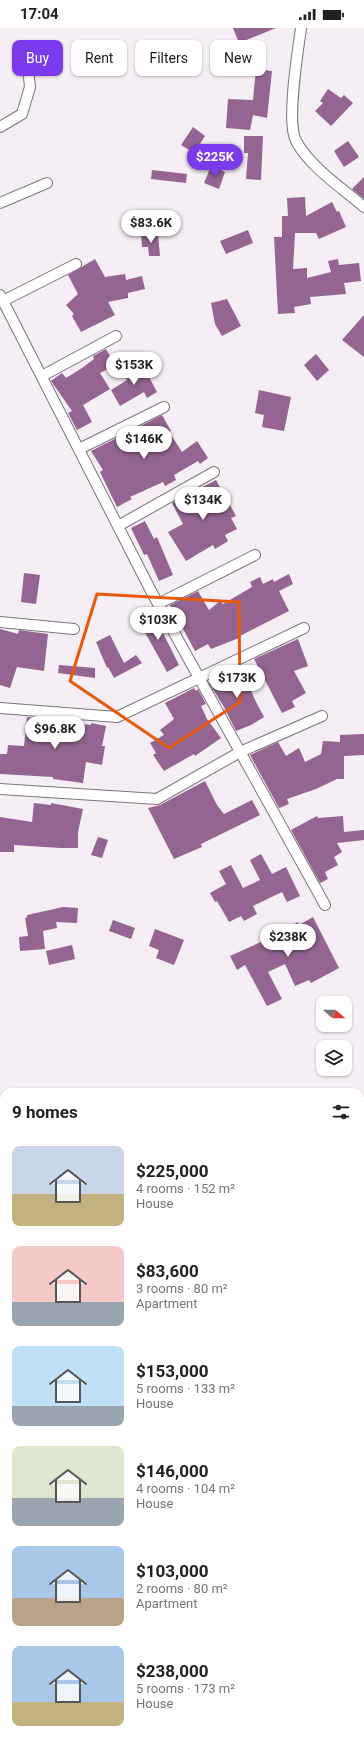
<!DOCTYPE html>
<meta charset="utf-8">
<style>
:root{--surface:#fff;--page:#f2f2f2;--text:#202124;--muted:#757577;--accent:#7c3aed}
body{margin:0;font-family:Roboto,sans-serif;background:var(--page);color:var(--text);height:100vh;display:flex;flex-direction:column;font-size:15px;white-space:nowrap}
*{box-sizing:border-box;margin:0}
p{font-size:13px;color:var(--muted)}
.icon{flex:none;width:22px;height:22px;fill:none;stroke:currentColor;stroke-width:2;stroke-linecap:round;stroke-linejoin:round}
.map{position:relative;flex:1;overflow:hidden}
.sheet{position:absolute;left:0px;top:1060px;width:364px;height:656px;display:flex;flex-direction:column;background:var(--surface);border-radius:12px 12px 0 0;box-shadow:0 1px 3px #0004}
.sheet>*{flex:none}
.top-card{position:absolute;left:12px;top:12px;width:340px;height:36px;display:flex;gap:8px}
.needle{width:26px;rotate:110deg}
.buttons{position:absolute;left:316px;top:968px;display:grid;gap:8px}
.buttons a{display:grid;place-items:center;width:36px;height:36px;border-radius:8px;background:var(--surface);box-shadow:0 1px 3px #0004;font-size:20px}
.price{position:absolute;translate:-50% -34px;padding:0 9px;border-radius:14px;background:#fff;color:#222;font-size:13px;line-height:26px;filter:drop-shadow(0 1px 2px #0008)}
.price::after{content:'';position:absolute;left:50%;top:24px;width:12px;height:9px;margin-left:-6px;background:inherit;clip-path:polygon(0 0,100% 0,50% 100%)}
.price.on{background:var(--accent);color:#fff}
ul{padding:0;list-style:none}
li{display:flex;align-items:center;gap:12px;height:100px;padding:0 12px}
li span{display:grid;place-items:center;flex:none;width:112px;height:80px;border-radius:8px;color:#555}
li>.icon{margin-inline-start:auto}
span .icon{width:48px;height:48px;fill:#fffc;stroke-width:1}
li b{font-size:17px}
h2{display:flex;justify-content:space-between;align-items:center;height:48px;padding:0 12px;font-size:17px}
.tag{padding:0 14px;border-radius:8px;background:var(--surface);box-shadow:0 1px 3px #0004;font-size:14px;line-height:36px}
.tag.on{background:var(--accent);color:#fff}
.status{display:flex;justify-content:space-between;align-items:center;height:28px;padding:0 20px;background:var(--surface);direction:ltr}
.status svg{height:11px;fill:currentColor}
.map>svg:first-child{display:block}
.building{fill:#936590}
.lines{fill:none;stroke-linecap:round;stroke-linejoin:round}
.street-casing{stroke:#7b757a;stroke-width:12}
.street{stroke:#fff;stroke-width:10}
.marked{fill:none;stroke:#e8590c;stroke-width:3;stroke-linejoin:round}
</style>
<div class="status"><b>17:04</b><svg viewBox="0 0 49 12"><path d="M0 12V9h3v3zM5 12V6h3v6zM10 12V3h3v9zM15 12V0h3v12zM26 1h20v11H26zM47 4h2v5h-2z"/></svg></div>
<div class="map">
<svg width="364" height="1716" viewBox="0 0 364 1716">
<rect width="100%" height="100%" fill="#f5eef4"/>
<g class="building">
<path d="M233 0H276L239 15Z"/>
<path d="M256 41 272 43 267 90 253 87 250 102 226 100 228 71 253 72Z"/>
<path d="M328 61 341 70 344 67 353 75 331 98 315 83 323 75 320 73Z"/>
<path d="M193 99 205 108 194 125 181 117Z"/>
<path d="M244 108H263L261 152 246 151 248 125H244Z"/>
<path d="M348 113 359 129 344 139 334 123Z"/>
<path d="M211 138 225 144 219 161 204 155Z"/>
<path d="M152 142 187 146 186 155 151 151Z"/>
<path d="M364 149V171L352 161Z"/>
<path d="M305 169 306 188 332 174 337 184 339 183 346 199 319 211 316 205H295L293 241 307 240V250L331 244 328 233 338 231 339 237 359 235 361 253 344 255 346 266 310 269 311 276 294 279 295 285 278 286 274 209H282V188H288L287 170Z"/>
<path d="M248 202 253 215 226 226 220 213Z"/>
<path d="M158 206 160 228H149L148 219H142L141 207Z"/>
<path d="M95 231 105 249 125 246 126 252 142 248 145 261 128 265V270L108 274 115 287 81 304 72 288 74 286 66 277 78 266 68 247Z"/>
<path d="M227 271 241 298 222 308 215 296 211 275Z"/>
<path d="M364 287V329L342 312Z"/>
<path d="M106 321 115 337 100 345 110 361 83 377 92 394 77 402 68 385 72 383 51 353 62 345 66 350 82 340 94 331 93 328Z"/>
<path d="M316 326 329 342 317 353 304 337Z"/>
<path d="M142 336 157 364 147 370 144 364 120 378 111 362 127 352 123 346Z"/>
<path d="M259 362 291 369 284 403 262 399 264 387 255 385Z"/>
<path d="M162 387 171 403 169 404 182 424 197 413 208 430 200 436 198 433 174 447 176 452 165 458 163 454 130 469 132 471 117 479 100 444 103 442 91 423Z"/>
<path d="M216 452 236 488 231 490 237 501 225 507 228 513 215 521 213 517 186 533 168 504 183 496 172 475Z"/>
<path d="M145 493 154 511 157 509 173 547 159 553 147 526 144 527 131 500Z"/>
<path d="M24 545 40 547 36 576 21 574Z"/>
<path d="M289 546 293 556 279 563 289 583 238 609 239 610 211 621 208 616 195 623 170 577 198 563 209 582 220 573 223 576 252 559 250 554 260 549 263 556 273 551 274 554Z"/>
<path d="M152 583 179 637 167 644 137 590Z"/>
<path d="M0 601 18 606 19 602 48 606 44 643 17 639 10 660 0 657Z"/>
<path d="M110 607 124 635 136 627 142 635 114 650 108 639 107 640 96 614Z"/>
<path d="M298 611 308 638 294 643 306 665 292 673 295 679 282 685 254 631Z"/>
<path d="M59 637 95 640V650L58 645Z"/>
<path d="M241 639 255 672 264 689 251 697 236 703 224 679 209 655Z"/>
<path d="M194 660 196 663 198 661 206 676 201 678 207 691 221 710 195 728 194 726 164 743 153 727 156 725 150 715 164 707 160 702 174 691 165 675Z"/>
<path d="M27 689 91 697V695L106 698 102 718H105L102 737 86 734 83 755 53 751V749L0 746V726H7L8 717 24 718Z"/>
<path d="M364 706V727L344 728V751H337L316 761 287 771 289 776 279 780 250 727 278 714 286 728 299 720 305 734 321 726 323 713 340 714V707Z"/>
<path d="M205 753 217 777 224 786 252 772 260 787 201 816 202 819 174 831 148 780 160 777Z"/>
<path d="M34 775 51 777V775L83 781 78 804V820H60L14 817V824H0V789L32 794Z"/>
<path d="M317 788 318 790 343 788 344 804 364 802V812L337 815 342 824 334 829 338 837 325 844 328 851 320 855 291 802Z"/>
<path d="M98 809 108 812 102 830 91 827Z"/>
<path d="M261 826 272 846 286 839 300 868 287 874 282 864 253 878 257 886 244 893 241 888 229 894 217 873 215 874 210 865 226 856 219 843 231 837 243 860 260 852 250 832Z"/>
<path d="M63 879 78 880 77 895 56 894 57 900 43 903 45 921 20 923 19 909 28 908 25 890 27 889V887Z"/>
<path d="M313 889 339 940 311 955 309 952 295 958 285 936 268 944 282 971 267 978 245 937 237 942 230 928 263 913 298 894 299 897Z"/>
<path d="M113 892 135 900 131 911 109 903Z"/>
<path d="M155 901 184 912 174 937 156 930 159 922 149 918Z"/>
<path d="M72 917 75 931 49 937 46 923Z"/>
</g>
<g class="lines">
<g class="street-casing">
<g id="street">
<path d="M301 0C298 23 286 94 296 113 311 140 341 159 364 179"/>
<path d="M0 99 22 86 30 59 26 20"/>
<path d="M0 175 47 155"/>
<path d="M0 267 151 563 325 877"/>
<path d="M3 273 76 236"/>
<path d="M42 348 116 308"/>
<path d="M79 421 164 379"/>
<path d="M118 498 214 444"/>
<path d="M158 576 255 527"/>
<path d="M0 594 74 601"/>
<path d="M0 680 117 689 304 600"/>
<path d="M0 761 157 771 240 724 322 688"/>
</g>
</g>
<use href="#street" class="street"/>
</g>
<path class="marked" d="M97 566 239 574 240 674 169 720 70 653Z"/>
</svg>
<div class="buttons">
<a><svg class="needle" viewBox="-14 -14 28 28"><path d="M0-13l5 13h-10z" fill="#e53935"/><path d="M0 13l5-13h-10z" fill="#757577"/></svg></a>
<a><svg class="icon" aria-label="layers" viewBox="0 0 24 24"><path d="M12 4l9 5-9 5-9-5zM3 14l9 5 9-5"/></svg></a>
</div>
<b class="price on" style="left:215px;top:150px">$225K</b>
<b class="price" style="left:151px;top:216px">$83.6K</b>
<b class="price" style="left:134px;top:358px">$153K</b>
<b class="price" style="left:144px;top:432px">$146K</b>
<b class="price" style="left:203px;top:493px">$134K</b>
<b class="price" style="left:158px;top:613px">$103K</b>
<b class="price" style="left:237px;top:671px">$173K</b>
<b class="price" style="left:55px;top:722px">$96.8K</b>
<b class="price" style="left:288px;top:930px">$238K</b>
<div class="top-card">
<a class="tag on">Buy</a>
<a class="tag">Rent</a>
<a class="tag">Filters</a>
<a class="tag">New</a>
</div>
<section class="sheet">
<h2>9 homes<svg class="icon" aria-label="filters" viewBox="0 0 24 24"><path d="M4 7h16M4 17h16"/><circle cx="9" cy="7" r="2"/><circle cx="15" cy="17" r="2"/></svg></h2>
<ul>
<li><span style="background:linear-gradient(#c9d6e8 60%,#c2b280 0)"><svg class="icon" aria-label="home" viewBox="0 0 24 24"><path d="M3 11l9-7 9 7M6 9v11h12V9"/></svg></span><div><b>$225,000</b><p>4 rooms · 152 m²</p><p>House</p></div></li>
<li><span style="background:linear-gradient(#f6c9c9 70%,#9aa5b1 0)"><svg class="icon" aria-label="home" viewBox="0 0 24 24"><path d="M3 11l9-7 9 7M6 9v11h12V9"/></svg></span><div><b>$83,600</b><p>3 rooms · 80 m²</p><p>Apartment</p></div></li>
<li><span style="background:linear-gradient(#bfe0f5 75%,#9aa5b1 0)"><svg class="icon" aria-label="home" viewBox="0 0 24 24"><path d="M3 11l9-7 9 7M6 9v11h12V9"/></svg></span><div><b>$153,000</b><p>5 rooms · 133 m²</p><p>House</p></div></li>
<li><span style="background:linear-gradient(#dfe7d0 65%,#9aa5b1 0)"><svg class="icon" aria-label="home" viewBox="0 0 24 24"><path d="M3 11l9-7 9 7M6 9v11h12V9"/></svg></span><div><b>$146,000</b><p>4 rooms · 104 m²</p><p>House</p></div></li>
<li><span style="background:linear-gradient(#a9c7e8 65%,#b9a48a 0)"><svg class="icon" aria-label="home" viewBox="0 0 24 24"><path d="M3 11l9-7 9 7M6 9v11h12V9"/></svg></span><div><b>$103,000</b><p>2 rooms · 80 m²</p><p>Apartment</p></div></li>
<li><span style="background:linear-gradient(#a9c7e8 70%,#c2b280 0)"><svg class="icon" aria-label="home" viewBox="0 0 24 24"><path d="M3 11l9-7 9 7M6 9v11h12V9"/></svg></span><div><b>$238,000</b><p>5 rooms · 173 m²</p><p>House</p></div></li>
</ul>
</section>
</div>
